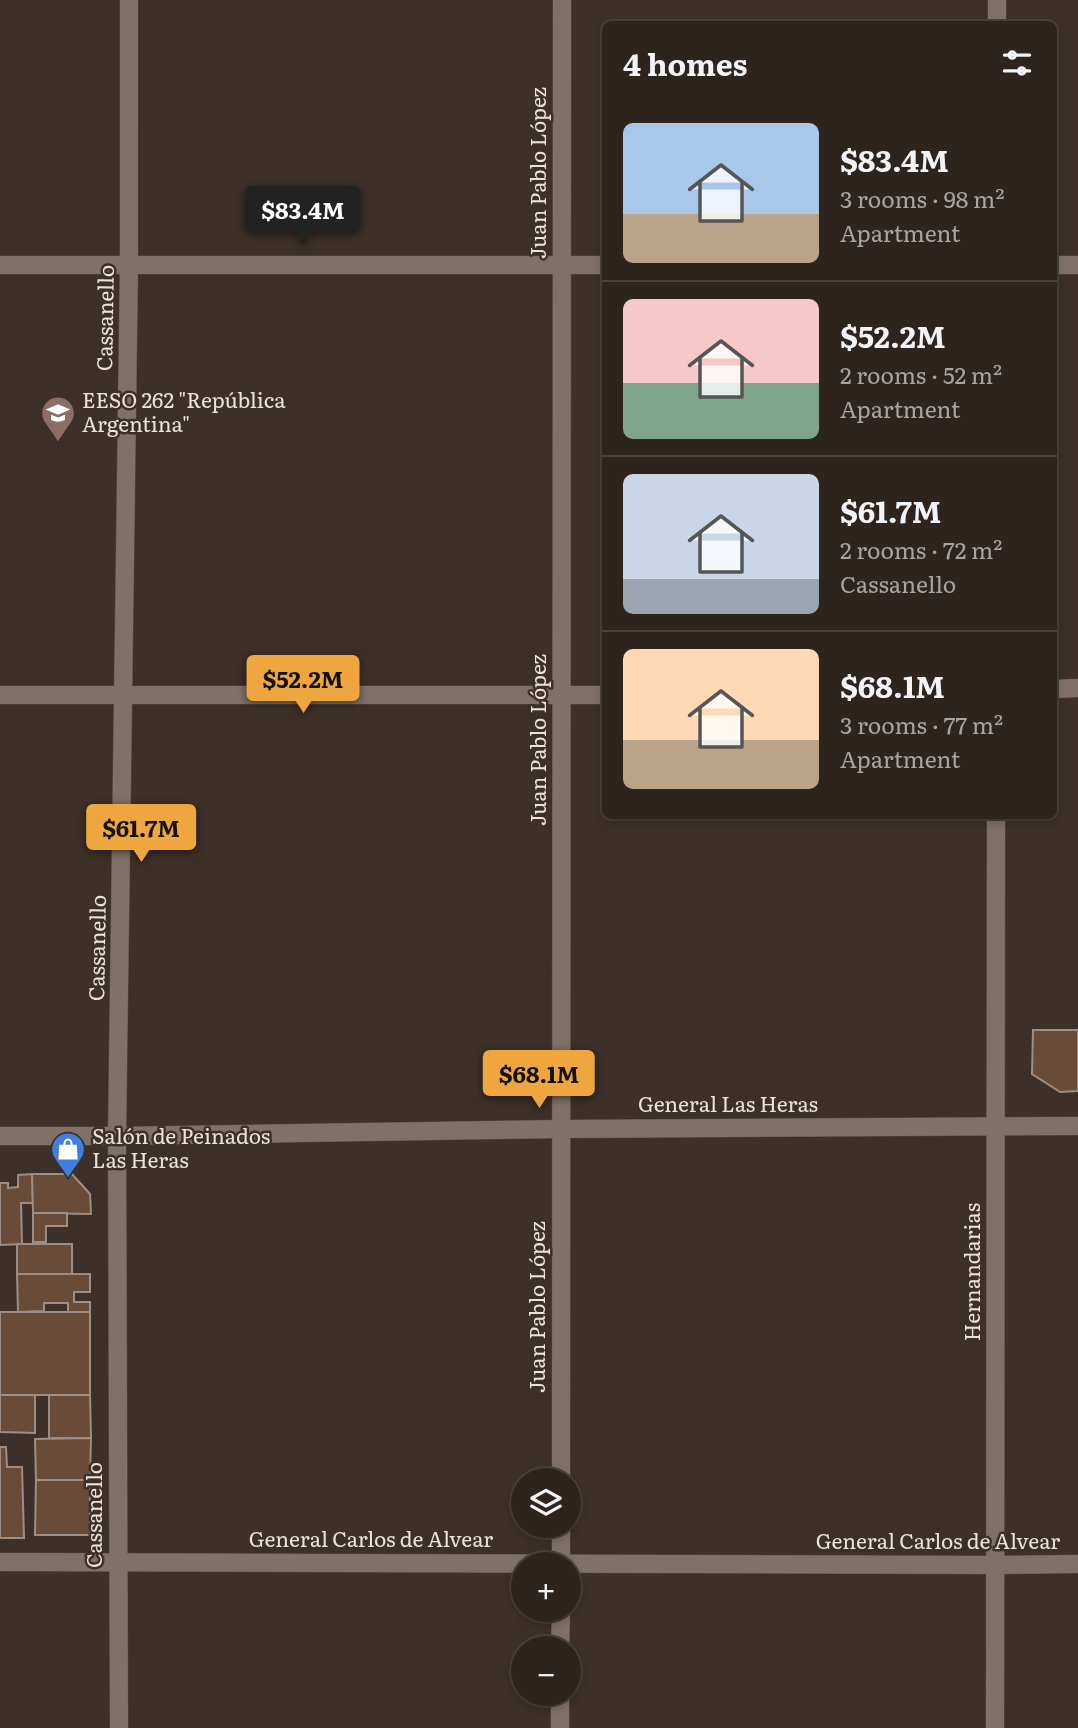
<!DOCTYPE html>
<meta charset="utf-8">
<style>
:root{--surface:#2d241e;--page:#39302b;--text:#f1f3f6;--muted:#a7a4a4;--line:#48413c;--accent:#f0a63e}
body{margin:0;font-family:Literata,serif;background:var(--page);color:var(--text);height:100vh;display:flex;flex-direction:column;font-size:26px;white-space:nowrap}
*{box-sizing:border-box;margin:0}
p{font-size:23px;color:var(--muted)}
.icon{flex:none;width:38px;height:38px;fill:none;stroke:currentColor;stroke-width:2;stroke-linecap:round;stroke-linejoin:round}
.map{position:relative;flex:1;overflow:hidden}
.sheet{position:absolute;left:602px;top:21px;width:455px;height:798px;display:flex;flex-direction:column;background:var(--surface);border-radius:10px;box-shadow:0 4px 10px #0003,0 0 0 2px var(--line)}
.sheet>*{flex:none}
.buttons{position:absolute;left:511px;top:1468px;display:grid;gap:14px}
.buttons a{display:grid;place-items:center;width:70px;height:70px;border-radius:50%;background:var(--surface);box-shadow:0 4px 10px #0003,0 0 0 2px var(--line);font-size:35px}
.price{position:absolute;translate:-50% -60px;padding:0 16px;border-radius:7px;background:var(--accent);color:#111;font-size:23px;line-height:46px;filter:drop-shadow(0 2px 4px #0008)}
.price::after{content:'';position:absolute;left:50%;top:42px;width:21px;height:16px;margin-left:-10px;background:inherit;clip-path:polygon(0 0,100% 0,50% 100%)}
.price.active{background:#222;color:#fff}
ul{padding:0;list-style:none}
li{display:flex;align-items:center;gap:21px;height:175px;padding:0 21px}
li+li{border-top:2px solid var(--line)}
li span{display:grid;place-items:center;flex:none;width:196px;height:140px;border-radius:10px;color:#555}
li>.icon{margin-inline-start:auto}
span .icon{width:84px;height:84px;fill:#fffc;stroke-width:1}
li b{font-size:30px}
h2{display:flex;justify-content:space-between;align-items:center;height:84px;padding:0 21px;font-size:30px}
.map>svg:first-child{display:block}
.building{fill:#694c37;stroke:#9d8e85;stroke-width:2}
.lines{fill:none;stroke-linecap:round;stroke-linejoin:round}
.street-casing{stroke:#574d45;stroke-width:19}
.street{stroke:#7f7168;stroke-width:18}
.labels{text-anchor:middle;stroke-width:5;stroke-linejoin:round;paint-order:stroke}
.street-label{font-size:21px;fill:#eae3dd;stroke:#3c3028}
.poi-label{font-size:21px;fill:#eae3dd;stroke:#3c3028;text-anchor:start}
</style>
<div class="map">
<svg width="1078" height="1728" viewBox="0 0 1078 1728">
<rect width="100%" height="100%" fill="#3c3028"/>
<g class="building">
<path d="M1033 1030H1078V1091L1060 1092 1032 1074Z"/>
<path d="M32 1174 33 1203H21L22 1244 0 1245V1183H8V1188L18 1187V1175Z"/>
<path d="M32 1174H72L90 1194 91 1214 33 1213Z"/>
<path d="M33 1213H67V1226H46V1242H33Z"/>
<rect x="17" y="1244" width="55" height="30"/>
<path d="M17 1274H90V1292H74V1302H90V1312H68V1303H44V1311L18 1312Z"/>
<rect x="0" y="1312" width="90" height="83"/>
<path d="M0 1395H35V1433L0 1432Z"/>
<path d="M49 1395H90L91 1438H49Z"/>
<path d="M91 1438 90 1480H36L35 1439Z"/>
<path d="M0 1447H6L7 1467H22L24 1538H0Z"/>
<path d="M36 1480H90V1535H35Z"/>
</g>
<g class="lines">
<g class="street-casing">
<g id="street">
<path d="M997 0V24"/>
<path d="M0 265H606"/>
<path d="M1054 265H1078"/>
<path d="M1054 689 1078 688"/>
<path d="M0 695H606"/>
<path d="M0 1136H117L562 1129 1078 1126"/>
<path d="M561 1480 562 0"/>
<path d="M0 1562 995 1565 1078 1564"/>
<path d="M561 1564V1526"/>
<path d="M560 1648 561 1610"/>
<path d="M119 1728 117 1136 129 263V0"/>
<path d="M560 1728V1694"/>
<path d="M995 1728 996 816"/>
</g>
</g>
<use href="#street" class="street"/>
</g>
<defs>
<g id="school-pin" transform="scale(1.75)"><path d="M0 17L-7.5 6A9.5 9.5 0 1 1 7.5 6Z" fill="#8d6e63" stroke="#3c3028"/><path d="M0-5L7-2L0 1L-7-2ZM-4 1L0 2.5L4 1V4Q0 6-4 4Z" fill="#fff"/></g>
<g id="shop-pin" transform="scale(1.75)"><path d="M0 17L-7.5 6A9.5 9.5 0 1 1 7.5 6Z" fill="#3f7fe0" stroke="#3c3028"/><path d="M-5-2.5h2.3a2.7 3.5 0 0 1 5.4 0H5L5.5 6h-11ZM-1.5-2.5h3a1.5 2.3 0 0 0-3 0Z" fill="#fff"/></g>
</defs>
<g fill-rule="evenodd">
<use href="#school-pin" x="58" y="413"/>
<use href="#shop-pin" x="68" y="1149"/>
</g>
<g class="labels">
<g class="street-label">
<text transform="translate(539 173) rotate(-90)" y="7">Juan Pablo López</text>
<text transform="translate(106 318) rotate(-89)" y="7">Cassanello</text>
<text transform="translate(539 740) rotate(-90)" y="7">Juan Pablo López</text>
<text transform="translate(98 948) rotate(-89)" y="7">Cassanello</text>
<text x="728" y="1112">General Las Heras</text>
<text transform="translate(973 1272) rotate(-90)" y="7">Hernandarias</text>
<text transform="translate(538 1307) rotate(-90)" y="7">Juan Pablo López</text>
<text transform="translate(95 1515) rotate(-90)" y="7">Cassanello</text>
<text x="371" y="1547">General Carlos de Alvear</text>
<text x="938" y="1549">General Carlos de Alvear</text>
</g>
<g class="poi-label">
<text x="82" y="408">EESO 262 "República<tspan x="82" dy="24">Argentina"</tspan></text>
<text x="92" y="1144">Salón de Peinados<tspan x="92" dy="24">Las Heras</tspan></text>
</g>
</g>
</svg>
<div class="buttons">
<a><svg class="icon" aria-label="layers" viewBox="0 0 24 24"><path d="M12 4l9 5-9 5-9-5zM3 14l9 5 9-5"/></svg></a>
<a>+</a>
<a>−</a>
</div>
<b class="price active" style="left:303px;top:246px">$83.4M</b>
<b class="price" style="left:303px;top:715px">$52.2M</b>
<b class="price" style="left:141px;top:864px">$61.7M</b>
<b class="price" style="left:539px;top:1110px">$68.1M</b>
<section class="sheet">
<h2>4 homes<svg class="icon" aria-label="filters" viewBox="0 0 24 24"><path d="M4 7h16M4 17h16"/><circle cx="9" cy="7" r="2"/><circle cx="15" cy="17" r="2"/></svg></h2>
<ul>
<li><span style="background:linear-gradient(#a9c7e8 65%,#b9a48a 0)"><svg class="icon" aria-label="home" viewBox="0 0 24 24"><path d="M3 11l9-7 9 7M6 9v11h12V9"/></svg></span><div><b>$83.4M</b><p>3 rooms · 98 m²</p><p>Apartment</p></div></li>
<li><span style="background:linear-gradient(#f6c9c9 60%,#7fa58c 0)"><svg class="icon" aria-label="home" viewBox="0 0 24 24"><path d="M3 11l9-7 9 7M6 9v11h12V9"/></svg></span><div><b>$52.2M</b><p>2 rooms · 52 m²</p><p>Apartment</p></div></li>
<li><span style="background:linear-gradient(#c9d6e8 75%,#9aa5b1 0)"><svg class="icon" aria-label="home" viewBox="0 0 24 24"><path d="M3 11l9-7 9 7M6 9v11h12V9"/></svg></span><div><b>$61.7M</b><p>2 rooms · 72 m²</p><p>Cassanello</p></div></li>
<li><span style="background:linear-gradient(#ffd9b3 65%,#b9a48a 0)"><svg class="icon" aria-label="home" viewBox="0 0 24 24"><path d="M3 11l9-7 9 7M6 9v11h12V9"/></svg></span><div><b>$68.1M</b><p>3 rooms · 77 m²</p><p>Apartment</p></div></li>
</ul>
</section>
</div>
